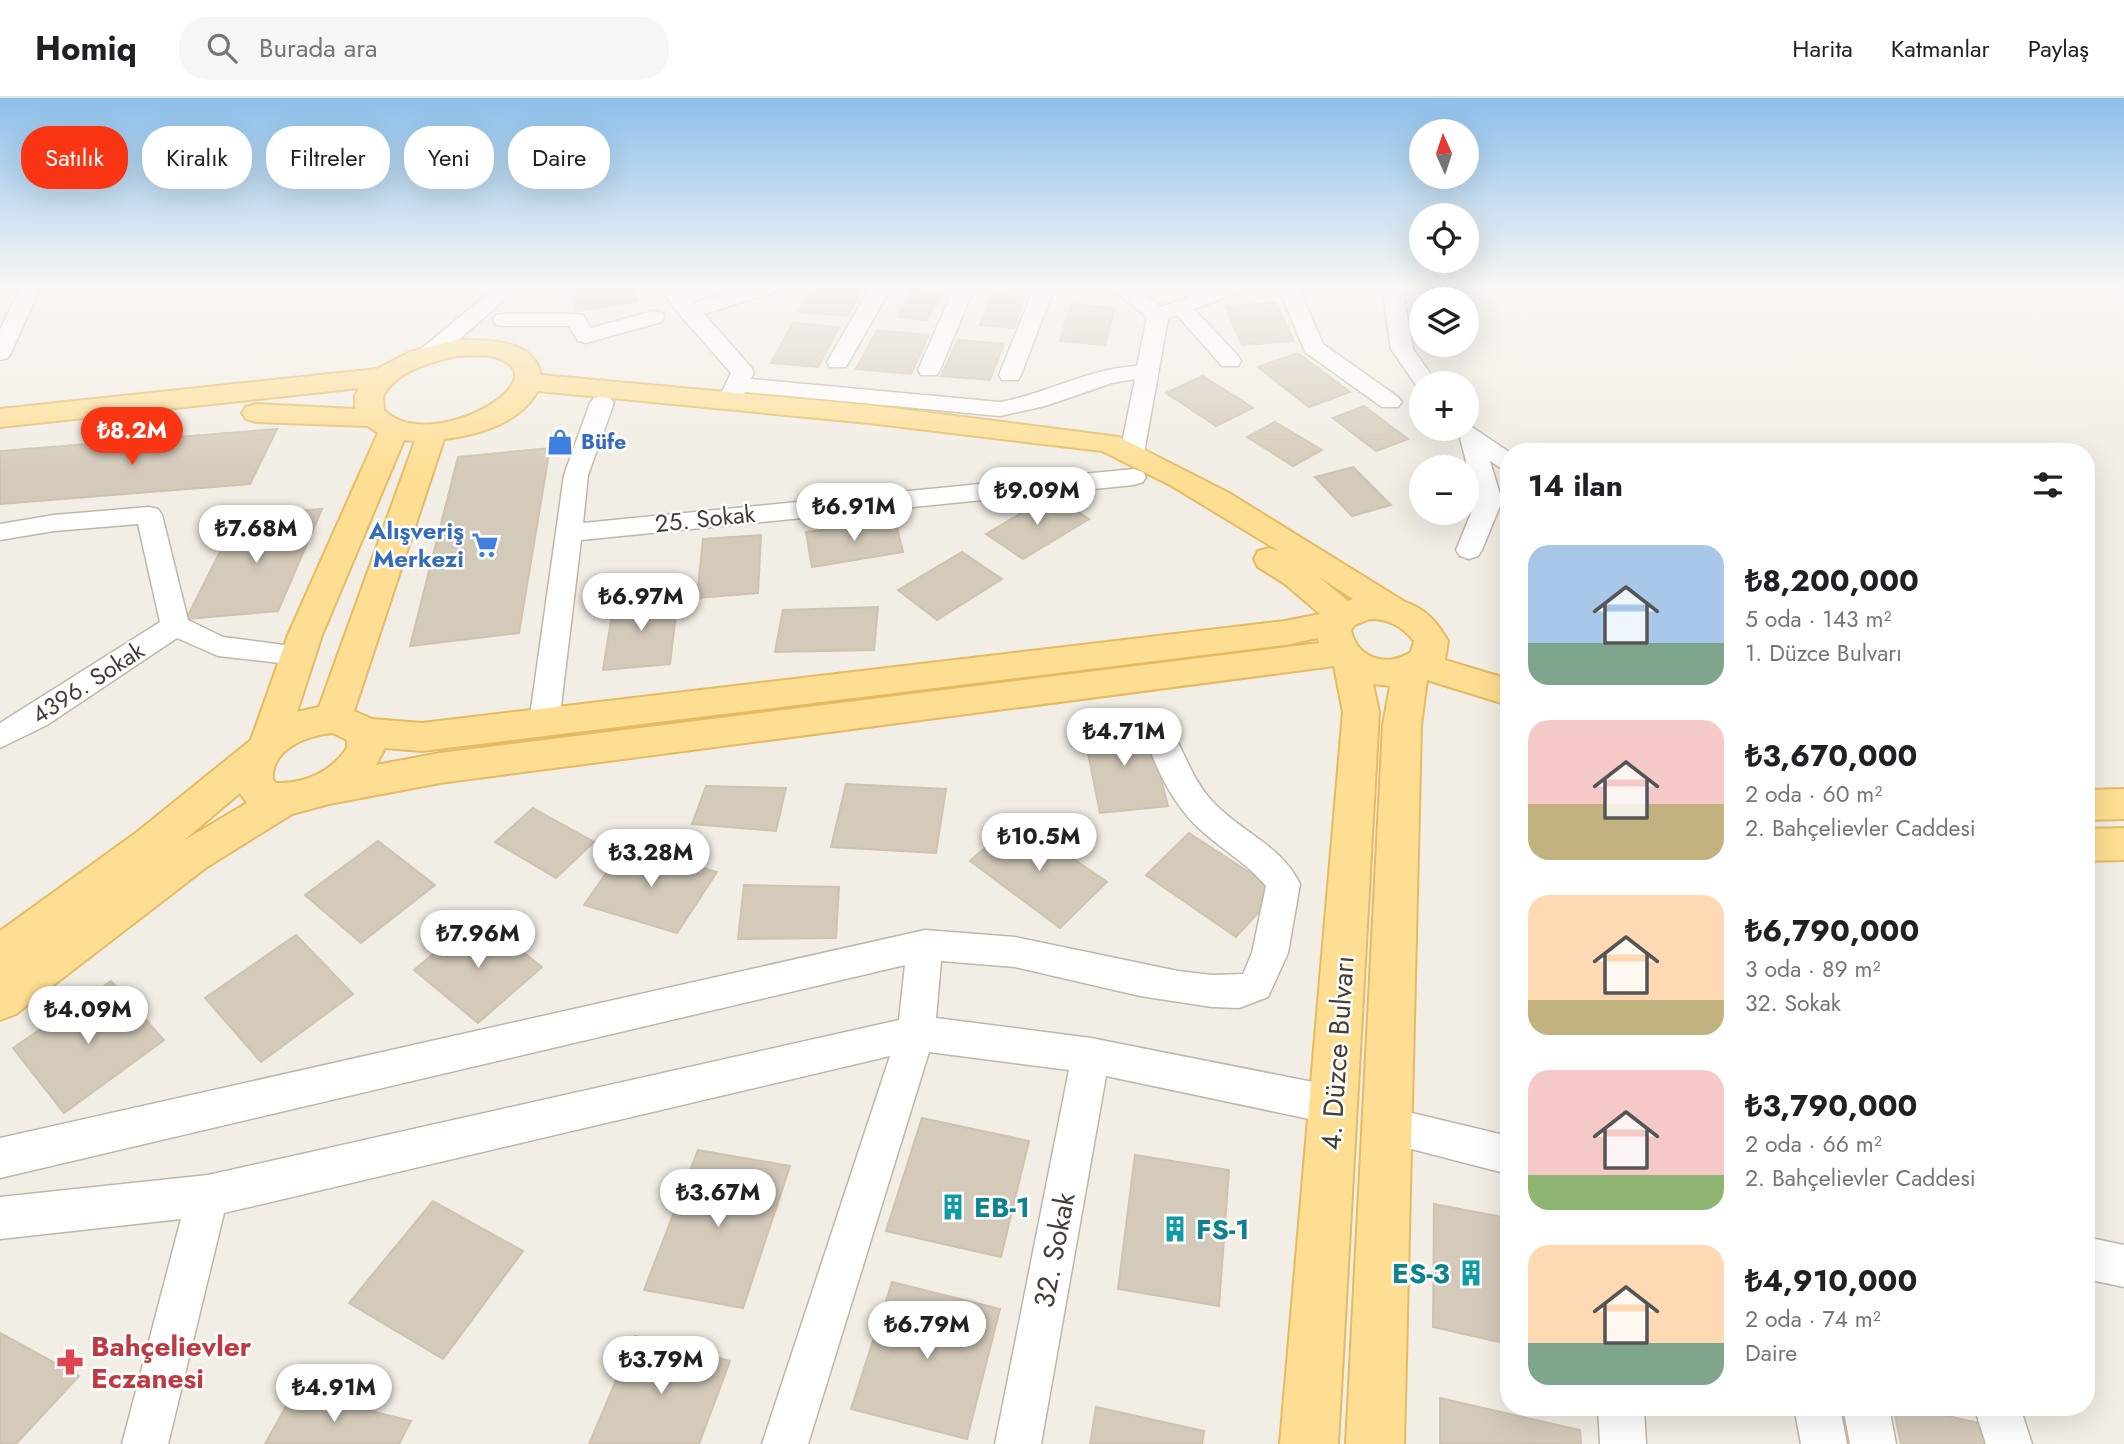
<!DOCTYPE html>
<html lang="tr">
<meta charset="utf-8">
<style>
:root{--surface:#fff;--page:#f6f6f6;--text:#202124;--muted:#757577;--line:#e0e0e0;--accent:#fa3514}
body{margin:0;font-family:Jost,sans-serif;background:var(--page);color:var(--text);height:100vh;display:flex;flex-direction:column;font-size:26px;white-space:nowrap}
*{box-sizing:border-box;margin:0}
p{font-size:23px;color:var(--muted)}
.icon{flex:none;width:38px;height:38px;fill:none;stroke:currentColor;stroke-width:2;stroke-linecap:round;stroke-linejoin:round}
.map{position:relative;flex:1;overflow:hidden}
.side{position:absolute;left:1500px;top:345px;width:595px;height:973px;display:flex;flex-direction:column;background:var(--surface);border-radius:28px;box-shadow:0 7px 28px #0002}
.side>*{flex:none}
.hud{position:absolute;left:21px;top:28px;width:665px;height:63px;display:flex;gap:14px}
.needle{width:46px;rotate:357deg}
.fabs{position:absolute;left:1409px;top:21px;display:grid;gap:14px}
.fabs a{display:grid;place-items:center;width:70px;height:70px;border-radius:50%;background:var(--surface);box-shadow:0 7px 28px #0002;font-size:35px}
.price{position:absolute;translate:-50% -60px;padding:0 16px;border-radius:24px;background:#fff;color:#222;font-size:23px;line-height:46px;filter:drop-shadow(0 2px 4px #0008)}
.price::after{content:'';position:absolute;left:50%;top:42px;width:21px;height:16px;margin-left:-10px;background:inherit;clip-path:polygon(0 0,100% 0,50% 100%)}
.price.current{background:var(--accent);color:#fff}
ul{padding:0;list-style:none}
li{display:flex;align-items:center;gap:21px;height:175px;padding:0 28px}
li span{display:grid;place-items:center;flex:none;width:196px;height:140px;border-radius:21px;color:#555}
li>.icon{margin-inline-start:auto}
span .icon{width:84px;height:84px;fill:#fffc;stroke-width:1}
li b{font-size:30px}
h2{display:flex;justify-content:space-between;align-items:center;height:84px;padding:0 28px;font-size:30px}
.pill{padding:0 24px;border-radius:28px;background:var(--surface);box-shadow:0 7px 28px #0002;font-size:24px;line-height:63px}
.pill.current{background:var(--accent);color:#fff}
header{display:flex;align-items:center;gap:42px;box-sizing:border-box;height:98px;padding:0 35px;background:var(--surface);border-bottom:2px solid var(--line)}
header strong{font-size:33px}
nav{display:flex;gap:38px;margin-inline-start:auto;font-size:24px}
.search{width:490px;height:63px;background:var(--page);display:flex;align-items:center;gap:18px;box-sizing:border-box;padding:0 24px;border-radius:28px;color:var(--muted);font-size:26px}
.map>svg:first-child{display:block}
.building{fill:#d4caba;stroke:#cfc2ae;stroke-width:2}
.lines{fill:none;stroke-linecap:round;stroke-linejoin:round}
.minor-casing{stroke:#beb6a8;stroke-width:3}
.major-casing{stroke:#e4bb62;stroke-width:4}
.minor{fill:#fff;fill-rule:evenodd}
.major{fill:#fede92;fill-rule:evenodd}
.labels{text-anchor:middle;stroke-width:5;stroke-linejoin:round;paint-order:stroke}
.far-shop-label{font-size:21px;font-weight:bold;fill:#366cbe;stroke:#fff;text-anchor:start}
.street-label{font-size:24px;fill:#453e35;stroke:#fff}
.shop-label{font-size:24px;font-weight:bold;fill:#366cbe;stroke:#fff;text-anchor:end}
.near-street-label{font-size:28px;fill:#453e35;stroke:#fff}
.near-culture-label{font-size:28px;font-weight:bold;fill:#0d838f;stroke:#fff;text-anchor:start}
.near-health-label{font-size:28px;font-weight:bold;fill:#be3a42;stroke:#fff;text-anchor:start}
</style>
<header>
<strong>Homiq</strong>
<div class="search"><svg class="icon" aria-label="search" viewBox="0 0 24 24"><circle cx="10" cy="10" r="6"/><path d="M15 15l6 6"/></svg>Burada ara</div>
<nav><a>Harita</a><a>Katmanlar</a><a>Paylaş</a></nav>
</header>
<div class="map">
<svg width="2124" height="1346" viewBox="0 0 2124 1346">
<rect width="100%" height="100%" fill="#f2eee5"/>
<g class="building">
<path d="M569 188H630L638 203 577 213Z"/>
<path d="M814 188H864L848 218 799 214Z"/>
<path d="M913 192 942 195 927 222 897 219Z"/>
<path d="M992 196 1025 199 1014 230 980 227Z"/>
<path d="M1276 205 1294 243 1242 247 1225 208Z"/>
<path d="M1071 206 1115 210 1105 247 1060 243Z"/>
<path d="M793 225 839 229 818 269 771 265Z"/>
<path d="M877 232 929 237 911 276 856 271Z"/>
<path d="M958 242 1004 246 990 282 941 278Z"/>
<path d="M1298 255 1350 294 1309 309 1258 269Z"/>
<path d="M1203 278 1253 310 1216 328 1166 295Z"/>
<path d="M1364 308 1408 341 1376 353 1333 320Z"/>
<path d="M1275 324 1322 352 1293 368 1247 339Z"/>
<path d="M277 331 250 386 0 406V353Z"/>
<path d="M550 350 519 535 410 548 458 359Z"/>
<path d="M1353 369 1391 407 1352 418 1315 379Z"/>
<path d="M1051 397 1089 421 1023 461 986 436Z"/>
<path d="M322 411 278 513 186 521 238 418Z"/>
<path d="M895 421 903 454 812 469 806 434Z"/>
<path d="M761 437 758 495 697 500 703 441Z"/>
<path d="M962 454 1002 481 937 522 898 492Z"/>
<path d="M678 498 670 566 603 572 614 504Z"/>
<path d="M878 509 874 552 775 554 783 512Z"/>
<path d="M1146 623 1168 708 1100 715 1083 630Z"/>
<path d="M846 686 946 691 936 755 831 749Z"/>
<path d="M706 688 786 690 776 733 692 726Z"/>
<path d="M533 710 594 744 556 780 495 744Z"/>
<path d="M1017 722 1107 784 1060 830 970 763Z"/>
<path d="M1189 735 1278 793 1236 839 1146 777Z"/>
<path d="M378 743 435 787 361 845 305 797Z"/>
<path d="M626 747 717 774 677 835 584 807Z"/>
<path d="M744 787 839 789 836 840 738 841Z"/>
<path d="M478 819 542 869 478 925 414 872Z"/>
<path d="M296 837 353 896 261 964 205 900Z"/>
<path d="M111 883 164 942 64 1015 13 950Z"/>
<path d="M922 1020 1029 1043 1001 1159 886 1133Z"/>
<path d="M698 1052 790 1068 743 1210 644 1192Z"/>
<path d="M1135 1057 1229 1072 1219 1208 1118 1191Z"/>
<path d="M433 1103 523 1153 443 1261 349 1205Z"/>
<path d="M1434 1106 1508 1120V1246L1433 1229Z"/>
<path d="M892 1184 1000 1211 967 1341 851 1311Z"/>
<path d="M0 1235 79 1278 16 1346H0Z"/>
<path d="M635 1238 730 1263 699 1346H589Z"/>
<path d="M294 1294 411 1323 399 1346H265Z"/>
<path d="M1440 1300 1580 1332 1581 1346H1440Z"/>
<path d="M1096 1309 1204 1333 1202 1346H1090Z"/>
<path d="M1893 1309H1908L1988 1327 1993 1346H1901Z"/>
</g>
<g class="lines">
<g class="minor-casing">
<g id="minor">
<path d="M21 188H41L11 255 8 260 0 262V232Z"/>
<path d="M497 188H520L437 261H421L418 256 421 251Z"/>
<path d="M658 188H680L694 205 751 188H784L781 192 704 216 751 269 754 274 751 281 1000 304C1047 296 1089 270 1137 268L1147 219 1109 188H1133L1161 209 1218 188H1249L1246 192 1194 211 1238 258 1241 263 1238 268H1222L1177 217 1168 221 1144 355 1141 360 1132 362 1123 360 1120 355 1135 281 1112 285 1045 308 1000 318 745 294 739 305H723L719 300 731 275 681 218Z"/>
<path d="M871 188H892L846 269H830L827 264Z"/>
<path d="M955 188H975L940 272 937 277H921L918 272Z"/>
<path d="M1035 188H1055L1021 277 1018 282H1002L999 277Z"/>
<path d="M1278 188H1298L1323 246 1398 299 1402 304 1398 309H1382L1305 254Z"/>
<path d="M1382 188H1402L1413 251 1437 285H1421V291L1418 290 1391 251Z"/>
<path d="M653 213 661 214 664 219 661 224 586 245 578 243 569 228H504L496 227 493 222 496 217 504 216H575L583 217 591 230Z"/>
<path d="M602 298 610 300 614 305 588 377 583 425 1134 371 1143 374 1146 379 1143 384 1134 387 581 442 559 625 555 633 544 636 533 633 529 625 564 377 590 305 594 300Z"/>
<path d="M1466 325 1509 354 1508 371 1499 369 1490 363 1502 403 1482 452 1478 458 1469 461 1460 458 1456 452 1476 403 1460 340 1452 332 1466 331Z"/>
<path d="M149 409 158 411 162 417 188 522 223 539 307 550 311 557 307 564 297 567 218 558 177 540 47 627 0 650V625L160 524 138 426 54 433 0 442V426L54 417Z"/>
<path d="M1161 629 1172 633C1186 658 1193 683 1213 704 1241 734 1281 747 1300 786L1288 855 1268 899 1239 910 1212 909 1140 898 1015 869 941 863 936 920 1091 940 1333 988 1347 994 1353 1007 1347 1020 1333 1026 1106 978 1041 1346H995L1069 972 929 954 808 1346H762L890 958 224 1115 168 1346H122L181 1121 0 1141V1099L208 1077 899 922 905 867 0 1080V1040L925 832 1015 839 1178 873 1212 877 1243 876 1252 855 1266 788C1248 766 1224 753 1203 734 1175 710 1158 675 1146 641L1150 633Z"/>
<path d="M1387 1009 1508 1038V1076L1373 1041 1367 1028 1373 1015Z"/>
<path d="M2086 1139 2124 1147V1189L2086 1181Z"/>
<path d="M1598 1309H1644L1646 1346H1600Z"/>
<path d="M1794 1309H1840L1847 1346H1801Z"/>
<path d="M1843 1309H1889L1896 1346H1850Z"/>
<path d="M1974 1309H2020L2032 1346H1986Z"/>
</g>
</g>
<g class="major-casing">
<g id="major">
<path d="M456 242C485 242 534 240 541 277L869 307 1119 339 1229 395 1405 504C1427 512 1437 524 1448 543L1445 562 1508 581V607L1427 582 1421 627 1404 1346H1346L1383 627 1390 588 1373 586 1379 614 1338 1346H1280L1343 614 1334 568 440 685 329 706 292 716 207 769 16 916 0 922V833L137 734 251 642 288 537 378 335 368 328 256 324 246 321 242 315 246 309 256 306 355 311V298L359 290 0 329V311L377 271 410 254ZM456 258C468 258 482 256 494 259 567 279 430 359 384 312L383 298C396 273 431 264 456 258ZM538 293 869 325 1102 353 1172 388 1279 453 1270 450 1258 453 1254 461 1258 469 1285 486 1320 516 1285 523 422 625 372 621 354 613 444 341C480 337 519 325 538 293ZM404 342 415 343 319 609 297 614 322 537ZM1319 479 1353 501 1348 503ZM1370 521C1389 521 1402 528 1414 543L1411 554C1389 569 1357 562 1351 532L1355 527ZM1318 540 1319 545 440 655 376 667 385 650 422 653 1285 547ZM333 635 347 642V650C331 674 305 686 276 685L273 682C270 651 308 637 333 635ZM240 695 247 705 183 743Z"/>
<path d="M2124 691V721L2086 722V692Z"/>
<path d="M2124 730V762L2086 763V731Z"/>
</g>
</g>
<use href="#minor" class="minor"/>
<use href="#major" class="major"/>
</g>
<linearGradient id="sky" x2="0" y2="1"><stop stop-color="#8bbfeb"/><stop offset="0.5" stop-color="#f9f7f3"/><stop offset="1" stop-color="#f9f7f3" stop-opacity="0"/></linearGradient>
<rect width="2124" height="377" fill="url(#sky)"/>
<defs>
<g id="shop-bare" transform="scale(2.1)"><path d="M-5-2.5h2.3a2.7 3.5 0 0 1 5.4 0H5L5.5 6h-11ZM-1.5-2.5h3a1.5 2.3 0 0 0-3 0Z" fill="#3f7fe0" stroke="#fff" stroke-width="2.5" paint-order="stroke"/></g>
<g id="supermarket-bare" transform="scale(2.1)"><path d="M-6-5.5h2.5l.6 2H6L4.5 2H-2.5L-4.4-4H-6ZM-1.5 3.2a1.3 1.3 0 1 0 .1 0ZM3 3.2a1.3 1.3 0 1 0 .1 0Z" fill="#3f7fe0" stroke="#fff" stroke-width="2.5" paint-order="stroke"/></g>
<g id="building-bare" transform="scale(2.1)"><path d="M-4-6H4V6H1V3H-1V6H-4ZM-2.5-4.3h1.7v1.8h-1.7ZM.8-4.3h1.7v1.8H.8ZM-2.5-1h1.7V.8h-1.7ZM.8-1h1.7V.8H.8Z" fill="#0f9aa8" stroke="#fff" stroke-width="2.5" paint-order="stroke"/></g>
<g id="pharmacy-bare" transform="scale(2.1)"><path d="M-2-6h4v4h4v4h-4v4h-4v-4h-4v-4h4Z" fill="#e0444e" stroke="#fff" stroke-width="2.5" paint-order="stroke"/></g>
</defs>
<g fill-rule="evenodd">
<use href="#shop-bare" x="560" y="344"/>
<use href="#supermarket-bare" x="485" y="447"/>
<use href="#building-bare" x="953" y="1109"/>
<use href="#building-bare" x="1175" y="1131"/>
<use href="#building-bare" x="1471" y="1175"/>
<use href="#pharmacy-bare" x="70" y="1264"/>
</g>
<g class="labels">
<g class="far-shop-label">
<text x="581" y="351">Büfe</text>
</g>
<g class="street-label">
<text transform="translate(705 421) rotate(-6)" y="8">25. Sokak</text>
<text transform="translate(88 585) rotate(-33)" y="8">4396. Sokak</text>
</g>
<g class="shop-label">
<text x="464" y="441">Alışveriş<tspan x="464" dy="28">Merkezi</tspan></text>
</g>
<g class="near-street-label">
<text transform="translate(1337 955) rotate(-86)" y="10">4. Düzce Bulvarı</text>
<text transform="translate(1054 1152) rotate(-79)" y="10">32. Sokak</text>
</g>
<g class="near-culture-label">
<text x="974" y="1119">EB-1</text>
<text x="1196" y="1141">FS-1</text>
<text x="1450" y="1185" text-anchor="end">ES-3</text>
</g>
<g class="near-health-label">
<text x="91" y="1258">Bahçelievler<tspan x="91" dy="32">Eczanesi</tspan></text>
</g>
</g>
</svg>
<div class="fabs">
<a><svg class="needle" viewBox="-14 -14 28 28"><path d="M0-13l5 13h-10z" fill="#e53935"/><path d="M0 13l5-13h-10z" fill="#757577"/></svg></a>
<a><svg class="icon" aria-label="locate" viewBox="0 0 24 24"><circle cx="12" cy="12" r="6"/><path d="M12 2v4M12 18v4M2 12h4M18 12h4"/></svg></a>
<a><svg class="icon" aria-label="layers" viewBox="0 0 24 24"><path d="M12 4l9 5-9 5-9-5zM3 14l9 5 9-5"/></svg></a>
<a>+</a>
<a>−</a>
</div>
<b class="price current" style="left:132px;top:369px">₺8.2M</b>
<b class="price" style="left:1037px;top:429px">₺9.09M</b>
<b class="price" style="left:854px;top:445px">₺6.91M</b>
<b class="price" style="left:256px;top:467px">₺7.68M</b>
<b class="price" style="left:641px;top:535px">₺6.97M</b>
<b class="price" style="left:1124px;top:670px">₺4.71M</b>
<b class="price" style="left:1039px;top:775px">₺10.5M</b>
<b class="price" style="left:651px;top:791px">₺3.28M</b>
<b class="price" style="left:478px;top:872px">₺7.96M</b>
<b class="price" style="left:88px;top:948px">₺4.09M</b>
<b class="price" style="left:718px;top:1131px">₺3.67M</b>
<b class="price" style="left:927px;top:1263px">₺6.79M</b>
<b class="price" style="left:661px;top:1298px">₺3.79M</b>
<b class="price" style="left:334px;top:1326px">₺4.91M</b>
<div class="hud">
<a class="pill current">Satılık</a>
<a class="pill">Kiralık</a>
<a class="pill">Filtreler</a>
<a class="pill">Yeni</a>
<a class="pill">Daire</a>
</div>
<section class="side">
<h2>14 ilan<svg class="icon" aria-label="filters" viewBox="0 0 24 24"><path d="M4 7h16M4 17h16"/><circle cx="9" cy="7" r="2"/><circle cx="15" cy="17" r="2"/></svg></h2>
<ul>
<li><span style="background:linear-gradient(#a9c7e8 70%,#7fa58c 0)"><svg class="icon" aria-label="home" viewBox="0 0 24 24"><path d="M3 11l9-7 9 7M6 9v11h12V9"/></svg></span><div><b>₺8,200,000</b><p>5 oda · 143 m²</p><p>1. Düzce Bulvarı</p></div></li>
<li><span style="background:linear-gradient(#f6c9c9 60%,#c2b280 0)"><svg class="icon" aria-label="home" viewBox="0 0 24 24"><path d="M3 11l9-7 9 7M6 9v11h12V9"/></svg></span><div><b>₺3,670,000</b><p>2 oda · 60 m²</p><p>2. Bahçelievler Caddesi</p></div></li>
<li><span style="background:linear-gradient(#ffd9b3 75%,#c2b280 0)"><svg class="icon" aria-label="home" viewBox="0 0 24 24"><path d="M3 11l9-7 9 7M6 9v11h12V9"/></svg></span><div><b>₺6,790,000</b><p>3 oda · 89 m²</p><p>32. Sokak</p></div></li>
<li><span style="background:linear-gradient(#f6c9c9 75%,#8fb573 0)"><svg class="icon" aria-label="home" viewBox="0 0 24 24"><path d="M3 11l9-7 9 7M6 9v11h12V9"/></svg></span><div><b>₺3,790,000</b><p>2 oda · 66 m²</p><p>2. Bahçelievler Caddesi</p></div></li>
<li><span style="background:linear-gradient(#ffd9b3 70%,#7fa58c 0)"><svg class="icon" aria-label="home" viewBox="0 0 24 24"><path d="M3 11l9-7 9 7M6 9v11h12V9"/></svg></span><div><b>₺4,910,000</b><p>2 oda · 74 m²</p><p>Daire</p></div></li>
</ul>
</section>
</div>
